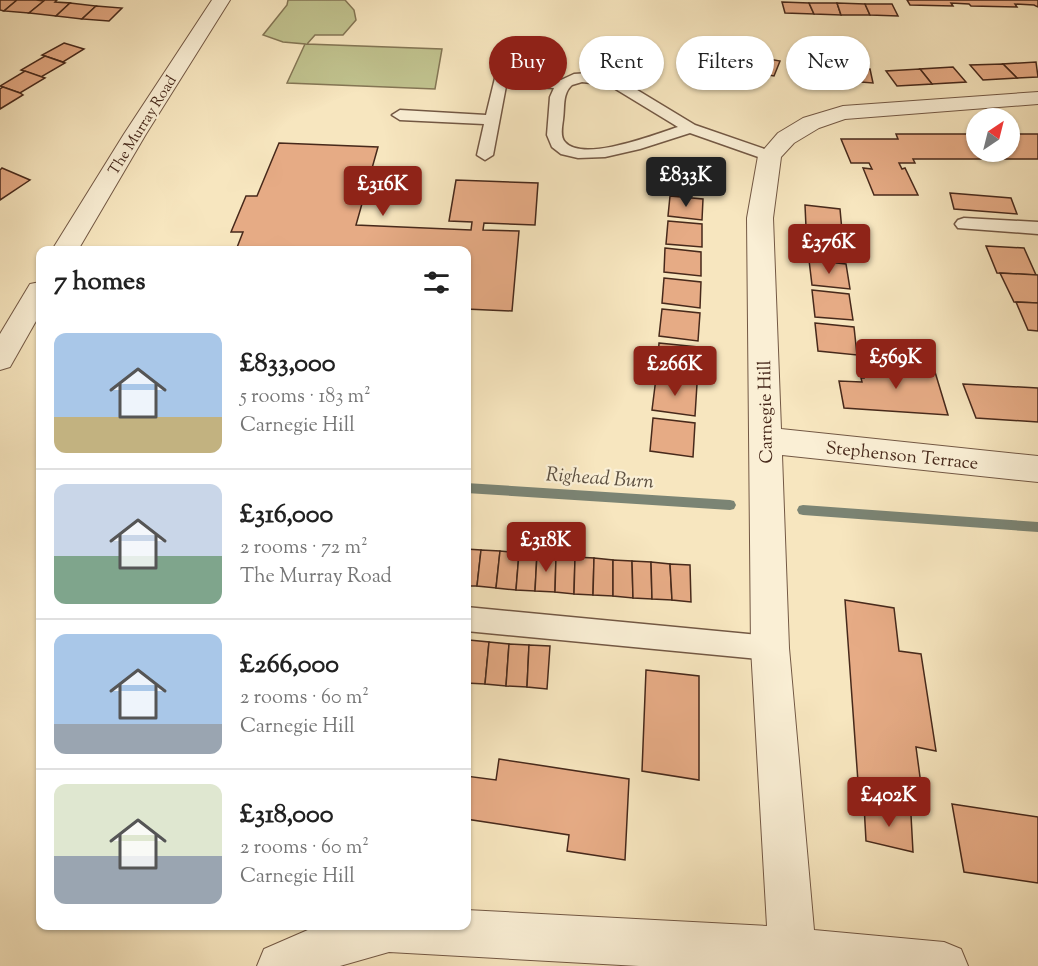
<!DOCTYPE html>
<meta charset="utf-8">
<style>
:root{--surface:#fff;--page:#f6f6f6;--text:#222;--muted:#767676;--line:#e0e0e0;--accent:#8f2418}
body{margin:0;font-family:"Sorts Mill Goudy",serif;background:var(--page);color:var(--text);height:100vh;display:flex;flex-direction:column;font-size:22px;white-space:nowrap}
*{box-sizing:border-box;margin:0}
p{font-size:20px;color:var(--muted)}
.icon{flex:none;width:33px;height:33px;fill:none;stroke:currentColor;stroke-width:2;stroke-linecap:round;stroke-linejoin:round}
.map{position:relative;flex:1;overflow:hidden}
.drawer{position:absolute;left:36px;top:246px;width:435px;height:684px;display:flex;flex-direction:column;background:var(--surface);border-radius:12px;box-shadow:0 2px 4px #0004}
.drawer>*{flex:none}
.top-card{position:absolute;left:489px;top:36px;width:459px;height:54px;display:flex;gap:12px}
.needle{width:39px;rotate:35deg}
.controls{position:absolute;left:966px;top:108px;display:grid;gap:12px}
.controls a{display:grid;place-items:center;width:54px;height:54px;border-radius:50%;background:var(--surface);box-shadow:0 2px 4px #0004;font-size:30px}
.price{position:absolute;translate:-50% -51px;padding:0 14px;border-radius:6px;background:var(--accent);color:#fff;font-size:20px;line-height:39px;filter:drop-shadow(0 2px 3px #0008)}
.price::after{content:'';position:absolute;left:50%;top:36px;width:18px;height:14px;margin-left:-9px;background:inherit;clip-path:polygon(0 0,100% 0,50% 100%)}
.price.current{background:#222;color:#fff}
ul{padding:0;list-style:none}
li{display:flex;align-items:center;gap:18px;height:150px;padding:0 18px}
li+li{border-top:2px solid var(--line)}
li span{display:grid;place-items:center;flex:none;width:168px;height:120px;border-radius:12px;color:#555}
li>.icon{margin-inline-start:auto}
span .icon{width:72px;height:72px;fill:#fffc;stroke-width:1}
li b{font-size:26px}
h2{display:flex;justify-content:space-between;align-items:center;height:72px;padding:0 18px;font-size:26px}
.pill{padding:0 21px;border-radius:27px;background:var(--surface);box-shadow:0 2px 4px #0004;font-size:21px;line-height:54px}
.pill.current{background:var(--accent);color:#fff}
.map>svg:first-child{display:block}
.green{fill:#c1c38f;stroke:#847655;stroke-width:1.5}
.lines{fill:none;stroke-linecap:round;stroke-linejoin:round}
.stream{fill:#7b8474;fill-rule:evenodd}
.building{fill:#e6ab85;stroke:#47291b;stroke-width:1.5}
.service-casing{stroke:#735844;stroke-width:3}
.minor-casing{stroke:#735844;stroke-width:2}
.tertiary-casing{stroke:#735844;stroke-width:2}
.service{fill:#faefd5;fill-rule:evenodd}
.minor{fill:#faefd5;fill-rule:evenodd}
.tertiary{fill:#faefd5;fill-rule:evenodd}
.labels{text-anchor:middle;stroke-width:4.5;stroke-linejoin:round;paint-order:stroke}
.far-street-label{font-size:15px;fill:#47291b;stroke:#faefd5}
.street-label{font-size:18px;fill:#47291b;stroke:#faefd5}
.water-label{font-size:20px;font-style:italic;fill:#5c4f40;stroke:#faefd5}
</style>
<div class="map">
<svg width="1038" height="966" viewBox="0 0 1038 966">
<rect width="100%" height="100%" fill="#f7e6bf"/>
<filter id="stains"><feTurbulence type="fractalNoise" baseFrequency=".00333" numOctaves="4"/><feColorMatrix values="0 0 0 0 .2 0 0 0 0 .09 0 0 0 0 .02 0 0 0 .5 -.17"/></filter>
<radialGradient id="worn" r=".72"><stop offset=".6" stop-color="#630" stop-opacity="0"/><stop offset="1" stop-color="#630" stop-opacity=".3"/></radialGradient>
<path class="green" d="M288 0H345L354 10 356 20 343 35H315L307 44 442 49 435 89 287 83 305 44 283 42 263 35 287 5Z"/>
<g class="lines">
<g class="stream">
<path d="M466 483 730 500 734 501 736 505 734 509 730 510 466 493Z"/>
<path d="M803 505 1038 522V532L803 515 799 514 797 510 799 506Z"/>
</g>
</g>
<g class="building">
<path d="M0 0H17L4 11 0 10Z"/>
<path d="M17 0H36L44 1 29 13 4 11Z"/>
<path d="M57 0 55 2 70 3 56 16 29 13 45 0Z"/>
<path d="M907 0H1038V7L1034 5 1015 4 1017 7 971 6 969 4 951 3 953 6 910 5Z"/>
<path d="M782 2 809 3 814 14 785 13Z"/>
<path d="M70 3 96 6 82 19 56 16Z"/>
<path d="M809 3H837L841 15 814 14Z"/>
<path d="M837 3 865 4 870 15H841Z"/>
<path d="M865 4H892L898 16 870 15Z"/>
<path d="M96 6 122 8 109 21 82 19Z"/>
<path d="M64 43 84 49 63 62 42 55Z"/>
<path d="M714 48 746 55 740 70 707 63Z"/>
<path d="M746 55 780 61 774 76 740 70Z"/>
<path d="M45 56 65 63 41 77 21 70Z"/>
<path d="M1036 62 1038 77 1017 78 1003 64Z"/>
<path d="M795 63 832 66 835 80 796 77Z"/>
<path d="M1003 64 1017 78 983 80 970 65Z"/>
<path d="M832 66 870 69 873 83 835 80Z"/>
<path d="M953 67 966 82 932 84 920 69Z"/>
<path d="M920 69 932 84 897 86 886 71Z"/>
<path d="M25 71 45 78 20 93 0 86Z"/>
<path d="M3 87 20 93 23 95 0 109V89Z"/>
<path d="M896 134H976V152H1010V134H1038V159H913L915 163H899L902 169 905 168 918 195H874L863 168 872 169 869 163H851L841 139H898Z"/>
<path d="M279 143 378 147 356 225 471 230 472 222 449 221 456 180 538 183 535 225 484 223 483 230 519 231 512 311 466 309V250H223H236L243 232H231L246 196H257Z"/>
<path d="M2 168 30 180 0 200V170Z"/>
<path d="M950 193 1011 198 1017 214 954 209Z"/>
<path d="M670 196 703 199 702 220 668 216Z"/>
<path d="M805 205 840 209 842 231 806 227Z"/>
<path d="M668 221 702 224V247L666 244Z"/>
<path d="M808 232 843 236 845 259 810 255Z"/>
<path d="M986 246 1024 248 1036 275 997 273Z"/>
<path d="M665 248 701 252V276L664 272Z"/>
<path d="M809 260 846 264 850 289 812 285Z"/>
<path d="M1000 273 1038 275V303L1014 302Z"/>
<path d="M664 278 701 282 700 308 662 303Z"/>
<path d="M812 290 849 294 853 320 815 317Z"/>
<path d="M1016 302 1038 303V331L1028 330Z"/>
<path d="M662 309 700 313 698 341 659 336Z"/>
<path d="M815 323 854 327 857 355 818 351Z"/>
<path d="M659 343 698 347 697 377 657 372Z"/>
<path d="M906 361 932 362 948 415 844 408 839 381 862 382 861 378H864L861 366 897 369Z"/>
<path d="M656 378 697 384 695 416 652 410Z"/>
<path d="M963 384 1038 388V422L976 418Z"/>
<path d="M653 418 695 423 693 457 650 451Z"/>
<path d="M466 549 481 550 477 586H466Z"/>
<path d="M481 550 500 551 496 588 477 586Z"/>
<path d="M500 551 519 553 516 590 496 588Z"/>
<path d="M519 553 537 554 535 591 516 590Z"/>
<path d="M537 554 556 555 555 592 535 591Z"/>
<path d="M556 555 575 557 574 594 555 592Z"/>
<path d="M575 557 594 558 593 595 574 594Z"/>
<path d="M594 558 613 560V596L593 595Z"/>
<path d="M613 560 632 561 633 598 613 596Z"/>
<path d="M632 561 651 562 652 599 633 598Z"/>
<path d="M651 562 670 564 672 600 652 599Z"/>
<path d="M670 564 690 565 691 602 672 600Z"/>
<path d="M845 600 894 608 899 651 921 654 936 751 916 747 924 807 859 796Z"/>
<path d="M469 640 489 642 485 684 466 683Z"/>
<path d="M489 642 509 644 506 686 485 684Z"/>
<path d="M509 644 529 645 527 687 506 686Z"/>
<path d="M529 645 550 646 547 689 527 687Z"/>
<path d="M646 670 699 676V780L642 771Z"/>
<path d="M499 759 629 779 625 860 567 851 569 835 466 819V776L496 780Z"/>
<path d="M952 804 1038 817V883L964 872Z"/>
<path d="M864 805 911 815 913 852 866 841Z"/>
</g>
<g class="lines">
<g class="service-casing">
<g id="service">
<path d="M590 73 619 79 695 125 776 153 778 156 770 161 764 159 690 133 640 149 605 157 578 158 561 154 552 147 547 135 550 97 554 88 506 86 493 155 485 160 477 155 484 124 400 120 392 115 400 110 486 115 495 78 561 80 574 74ZM582 82 609 85 678 127C656 134 583 163 565 142 560 137 562 127 563 120 565 107 562 94 572 85Z"/>
<path d="M964 218 1038 222V234L958 228 955 224 958 220Z"/>
<path d="M466 607 770 636 779 639 783 648 779 657 770 660 466 631Z"/>
</g>
</g>
<g class="minor-casing">
<path id="minor" d="M1038 92V104L845 119 819 128 794 143 781 157 773 218 781 429 1038 456V482L782 455 789 648 814 930 944 942 961 949 968 966H639L389 952 340 966H257L264 949 317 926H466V910L767 926 751 648 747 218 758 156 778 133 803 118 843 106Z"/>
</g>
<g class="tertiary-casing">
<g id="tertiary">
<path d="M212 0H230L146 134 78 250H52L124 134Z"/>
<path d="M40 282V314L10 367 0 370V334L30 284Z"/>
</g>
</g>
<use href="#service" class="service"/>
<use href="#minor" class="minor"/>
<use href="#tertiary" class="tertiary"/>
</g>
<g class="labels">
<g class="far-street-label">
<text transform="translate(142 125) rotate(-58)" y="5">The Murray Road</text>
</g>
<g class="street-label">
<text transform="translate(765 412) rotate(-91)" y="6">Carnegie Hill</text>
<text transform="translate(902 455) rotate(6)" y="6">Stephenson Terrace</text>
</g>
<g class="water-label">
<text transform="translate(600 477) rotate(4)" y="7">Righead Burn</text>
</g>
</g>
<rect width="100%" height="100%" filter="url(#stains)"/>
<rect width="100%" height="100%" fill="url(#worn)"/>
</svg>
<div class="controls">
<a><svg class="needle" viewBox="-14 -14 28 28"><path d="M0-13l5 13h-10z" fill="#e53935"/><path d="M0 13l5-13h-10z" fill="#767676"/></svg></a>
</div>
<b class="price current" style="left:686px;top:208px">£833K</b>
<b class="price" style="left:383px;top:217px">£316K</b>
<b class="price" style="left:829px;top:275px">£376K</b>
<b class="price" style="left:896px;top:390px">£569K</b>
<b class="price" style="left:675px;top:397px">£266K</b>
<b class="price" style="left:546px;top:573px">£318K</b>
<b class="price" style="left:889px;top:828px">£402K</b>
<div class="top-card">
<a class="pill current">Buy</a>
<a class="pill">Rent</a>
<a class="pill">Filters</a>
<a class="pill">New</a>
</div>
<section class="drawer">
<h2>7 homes<svg class="icon" aria-label="filters" viewBox="0 0 24 24"><path d="M4 7h16M4 17h16"/><circle cx="9" cy="7" r="2"/><circle cx="15" cy="17" r="2"/></svg></h2>
<ul>
<li><span style="background:linear-gradient(#a9c7e8 70%,#c2b280 0)"><svg class="icon" aria-label="home" viewBox="0 0 24 24"><path d="M3 11l9-7 9 7M6 9v11h12V9"/></svg></span><div><b>£833,000</b><p>5 rooms · 183 m²</p><p>Carnegie Hill</p></div></li>
<li><span style="background:linear-gradient(#c9d6e8 60%,#7fa58c 0)"><svg class="icon" aria-label="home" viewBox="0 0 24 24"><path d="M3 11l9-7 9 7M6 9v11h12V9"/></svg></span><div><b>£316,000</b><p>2 rooms · 72 m²</p><p>The Murray Road</p></div></li>
<li><span style="background:linear-gradient(#a9c7e8 75%,#9aa5b1 0)"><svg class="icon" aria-label="home" viewBox="0 0 24 24"><path d="M3 11l9-7 9 7M6 9v11h12V9"/></svg></span><div><b>£266,000</b><p>2 rooms · 60 m²</p><p>Carnegie Hill</p></div></li>
<li><span style="background:linear-gradient(#dfe7d0 60%,#9aa5b1 0)"><svg class="icon" aria-label="home" viewBox="0 0 24 24"><path d="M3 11l9-7 9 7M6 9v11h12V9"/></svg></span><div><b>£318,000</b><p>2 rooms · 60 m²</p><p>Carnegie Hill</p></div></li>
</ul>
</section>
</div>
